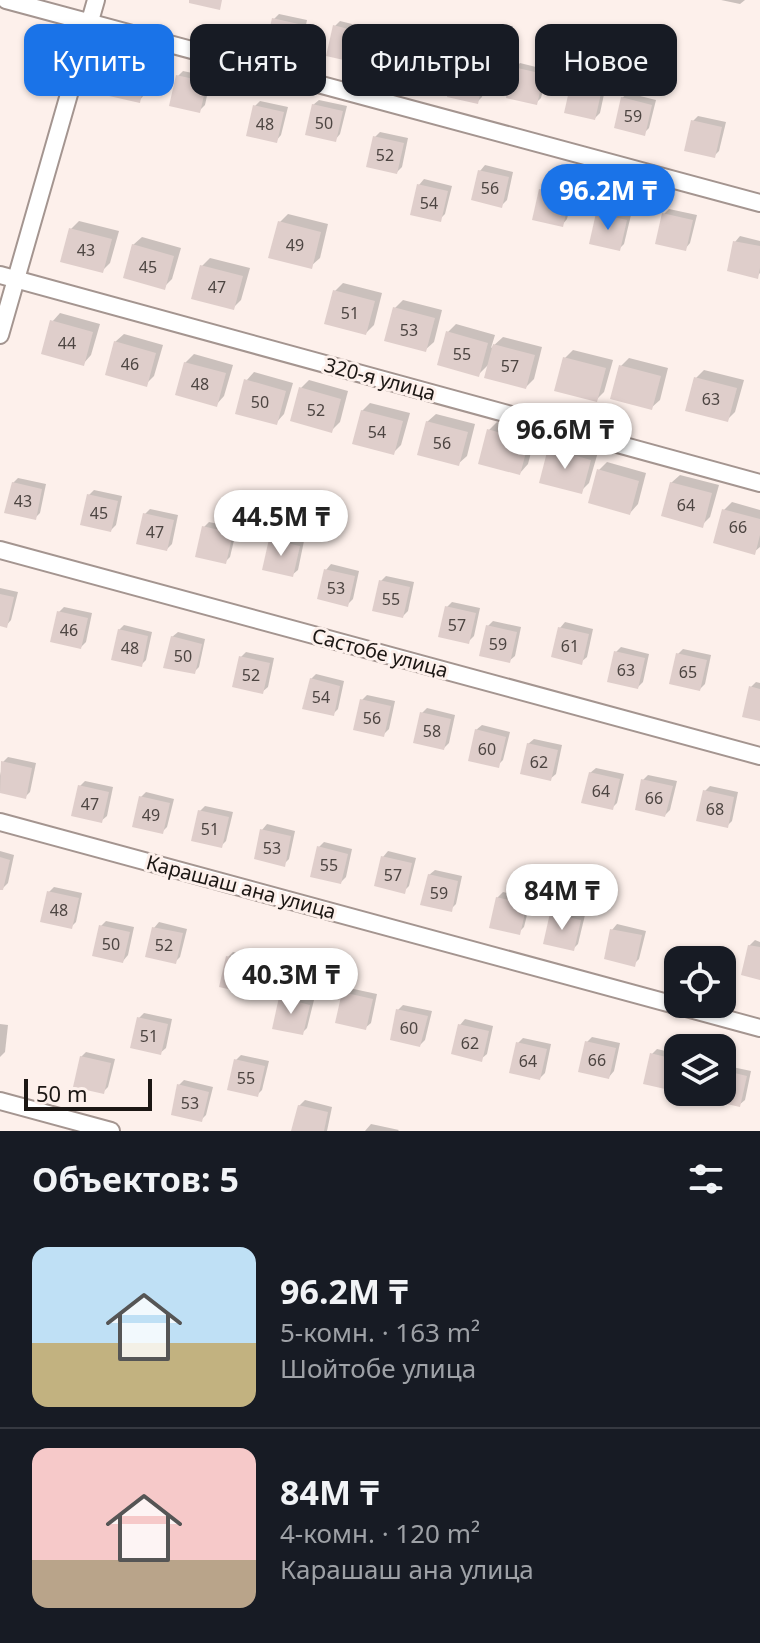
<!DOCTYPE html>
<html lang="ru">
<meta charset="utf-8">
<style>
:root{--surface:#171b24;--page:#242831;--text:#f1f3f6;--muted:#9ea1a6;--line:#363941;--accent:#1a73e8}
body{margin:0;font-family:"Noto Sans",sans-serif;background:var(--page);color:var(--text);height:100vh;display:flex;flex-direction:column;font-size:30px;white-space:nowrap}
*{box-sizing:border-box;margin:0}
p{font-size:26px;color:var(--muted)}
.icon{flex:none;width:44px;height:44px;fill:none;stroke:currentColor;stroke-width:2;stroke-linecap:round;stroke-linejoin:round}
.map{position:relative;height:1131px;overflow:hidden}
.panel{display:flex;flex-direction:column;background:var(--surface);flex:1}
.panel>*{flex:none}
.top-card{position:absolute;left:24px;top:24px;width:712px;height:72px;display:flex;gap:16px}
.fabs{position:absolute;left:664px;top:946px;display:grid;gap:16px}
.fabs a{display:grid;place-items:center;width:72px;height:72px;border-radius:16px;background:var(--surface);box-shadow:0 2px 6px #0004;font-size:40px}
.scale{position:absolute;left:24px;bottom:20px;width:128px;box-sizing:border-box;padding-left:8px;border:4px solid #1c1714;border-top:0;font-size:22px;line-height:28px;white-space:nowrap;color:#1c1714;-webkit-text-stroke:6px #fdf0eb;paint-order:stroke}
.price{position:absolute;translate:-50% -68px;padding:0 18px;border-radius:28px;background:#fff;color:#222;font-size:26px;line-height:52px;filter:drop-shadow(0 2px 4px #0008)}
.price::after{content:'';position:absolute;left:50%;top:48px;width:24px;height:18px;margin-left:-12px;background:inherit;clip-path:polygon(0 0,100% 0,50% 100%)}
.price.selected{background:var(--accent);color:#fff}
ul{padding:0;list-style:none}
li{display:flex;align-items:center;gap:24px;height:200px;padding:0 32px}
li+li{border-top:2px solid var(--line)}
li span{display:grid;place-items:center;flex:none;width:224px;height:160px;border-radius:16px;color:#555}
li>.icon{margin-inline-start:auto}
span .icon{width:96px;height:96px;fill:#fffc;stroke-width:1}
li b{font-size:34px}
h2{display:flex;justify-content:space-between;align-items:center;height:96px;padding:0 32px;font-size:34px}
.chip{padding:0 28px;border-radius:16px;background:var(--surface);box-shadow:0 2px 6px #0004;font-size:28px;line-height:72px}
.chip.selected{background:var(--accent);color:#fff}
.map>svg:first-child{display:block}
.shadow{fill:#0003}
.building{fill:#dfcecb}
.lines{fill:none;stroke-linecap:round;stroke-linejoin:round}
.minor-casing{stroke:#a49590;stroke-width:20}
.minor{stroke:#fff;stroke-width:16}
.labels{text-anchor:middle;stroke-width:6;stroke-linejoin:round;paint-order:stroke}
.number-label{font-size:16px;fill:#4d4542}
.street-label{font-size:20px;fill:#1c1714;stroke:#fdf0eb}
</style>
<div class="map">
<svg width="760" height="1131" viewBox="0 0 760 1131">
<rect width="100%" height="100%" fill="#fdf0eb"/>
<g class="shadow">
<path d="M721 0H745L740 4Z"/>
<path d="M279 14 307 20 301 48 296 54 274 19Z"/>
<path d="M340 21 368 28 362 56 357 61 335 26Z"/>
<path d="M394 43 422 49 416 78 411 83 389 48Z"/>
<path d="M122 61 150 67 144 95 139 101 117 66Z"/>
<path d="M460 62 489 68 482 97 477 102 455 67Z"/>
<path d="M520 63 548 70 541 98 536 103 515 68Z"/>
<path d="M183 71 211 77 205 105 199 111 178 76Z"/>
<path d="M578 78 606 85 600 113 595 118 573 83Z"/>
<path d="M628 93 656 100 649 128 644 133 622 98Z"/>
<path d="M319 100 347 106 340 134 335 140 313 105Z"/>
<path d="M260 101 288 107 281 135 276 141 255 106Z"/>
<path d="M698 116 726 122 719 151 714 156 693 121Z"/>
<path d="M380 132 408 138 402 167 397 172 375 137Z"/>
<path d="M485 165 513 172 507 200 502 205 480 171Z"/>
<path d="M424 179 452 186 445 214 440 219 419 185Z"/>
<path d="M546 185 574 191 567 219 562 225 541 190Z"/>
<path d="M603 209 631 215 624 244 619 249 598 214Z"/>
<path d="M669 209 697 215 690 243 685 249 664 214Z"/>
<path d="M288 214 328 224 320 258 311 266 280 222Z"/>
<path d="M79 221 119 231 110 263 102 271 71 229Z"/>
<path d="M740 236 760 241V273L757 276 735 242Z"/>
<path d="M142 237 181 248 172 279 164 287 133 245Z"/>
<path d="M210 258 250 268 241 300 233 308 202 266Z"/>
<path d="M343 283 382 293 374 325 366 333 335 291Z"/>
<path d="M403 300 442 310 434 342 425 350 395 308Z"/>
<path d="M60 313 100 324 91 355 83 364 52 322Z"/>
<path d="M456 324 495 335 491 348 503 337 542 347 534 379 526 387 490 363 478 375 447 333Z"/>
<path d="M124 334 163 345 154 376 146 384 115 342Z"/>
<path d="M573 350 613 360 604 392 596 400 565 358Z"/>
<path d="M194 354 233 365 224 396 216 405 185 363Z"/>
<path d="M629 358 668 368 660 400 651 408 621 366Z"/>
<path d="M704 370 744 380 735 412 727 420 696 378Z"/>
<path d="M254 372 293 383 284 414 276 423 246 381Z"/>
<path d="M309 380 348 391 340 422 332 430 301 388Z"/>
<path d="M370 403 410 413 401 445 393 453 362 411Z"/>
<path d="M436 414 475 424 467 456 458 464 427 422Z"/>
<path d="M497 422 536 433 528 464 520 473 489 430Z"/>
<path d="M558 441 598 452 589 483 581 491 550 449Z"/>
<path d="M607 462 646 473 638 504 630 513 599 470Z"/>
<path d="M680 475 719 485 710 517 702 525 671 483Z"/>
<path d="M18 478 46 484 40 513 35 518 13 483Z"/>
<path d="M94 490 122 496 116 525 111 530 89 495Z"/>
<path d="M732 502 760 510V547L754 552 724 510Z"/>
<path d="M150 509 178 515 172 544 167 549 145 514Z"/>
<path d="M209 522 237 528 230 557 225 562 204 527Z"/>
<path d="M276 535 304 541 298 570 292 575 271 540Z"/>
<path d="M331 564 359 571 353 599 348 604 326 570Z"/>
<path d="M386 576 414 582 408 611 403 616 381 581Z"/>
<path d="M0 588 18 592 11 620 6 626 0 624Z"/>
<path d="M452 602 480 608 474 636 468 642 447 607Z"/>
<path d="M64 607 92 613 86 642 81 647 59 612Z"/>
<path d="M493 621 521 627 515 656 509 661 488 626Z"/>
<path d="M565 622 593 629 587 657 581 662 560 628Z"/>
<path d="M124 625 152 632 146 660 141 665 119 630Z"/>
<path d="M178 632 205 639 199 667 194 672 172 637Z"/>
<path d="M621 647 649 654 643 682 638 687 616 652Z"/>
<path d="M683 649 711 655 705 684 700 689 678 654Z"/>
<path d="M246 652 274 658 268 687 262 692 241 657Z"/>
<path d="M316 674 344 681 338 709 333 714 311 679Z"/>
<path d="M756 682 760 683V719L751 687Z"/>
<path d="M367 695 395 701 389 729 383 735 362 700Z"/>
<path d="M427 708 455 715 449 743 444 748 422 713Z"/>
<path d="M482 725 510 732 503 760 498 765 476 730Z"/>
<path d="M534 739 562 745 556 774 550 779 528 744Z"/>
<path d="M8 757 36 763 30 792 25 797 0 791V776L3 762Z"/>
<path d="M596 768 624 774 617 803 612 808 590 773Z"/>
<path d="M648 775 677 781 670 810 665 815 643 780Z"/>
<path d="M85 781 113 787 107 816 101 821 80 786Z"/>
<path d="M710 786 738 792 732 821 727 826 705 791Z"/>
<path d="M146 792 174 799 167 827 162 832 141 797Z"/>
<path d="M205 806 233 812 226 841 221 846 200 811Z"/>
<path d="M267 824 295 831 289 859 284 864 262 830Z"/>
<path d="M324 842 352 849 346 877 341 882 319 847Z"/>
<path d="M0 851 14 855 8 883 3 888H0Z"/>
<path d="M388 851 416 858 409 886 404 891 383 857Z"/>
<path d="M435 870 462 876 456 904 451 909 429 875Z"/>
<path d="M54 887 82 893 76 922 71 927 49 892Z"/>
<path d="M503 892 531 899 524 927 519 932 497 898Z"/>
<path d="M557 909 585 915 578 944 573 949 552 914Z"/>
<path d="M106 921 134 927 128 955 123 961 101 926Z"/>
<path d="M159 922 187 929 180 957 175 962 154 928Z"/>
<path d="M617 924 646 931 639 959 634 964 612 930Z"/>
<path d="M755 940 760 942V978L749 946Z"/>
<path d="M687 951 714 957V960H681V956Z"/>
<path d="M233 952 261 958 255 987 250 992 228 957Z"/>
<path d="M349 988 377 994 371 1023 365 1028 344 993Z"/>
<path d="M286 993 314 1000 307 1028 302 1033 280 998Z"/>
<path d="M403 1005 432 1011 425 1040 420 1045 398 1010Z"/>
<path d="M144 1013 172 1019 166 1048 160 1053 139 1018Z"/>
<path d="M465 1019 493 1026 487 1054 481 1059 460 1025Z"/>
<path d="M0 1024 8 1025 5 1052 0 1057Z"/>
<path d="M592 1037 620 1043 614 1071 609 1077 587 1042Z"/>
<path d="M523 1038 551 1044 545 1073 540 1078 518 1043Z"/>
<path d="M657 1049 678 1054V1084L673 1089 652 1054Z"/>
<path d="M86 1052 115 1059 108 1087 103 1092 81 1057Z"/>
<path d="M241 1055 269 1061 262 1090 257 1095 236 1060Z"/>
<path d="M723 1065 751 1071 745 1100 739 1105 713 1092H722Z"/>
<path d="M184 1080 213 1087 206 1115 201 1120 179 1085Z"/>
<path d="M305 1100 332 1107 327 1131H294L299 1106Z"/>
<path d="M371 1124 399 1130 398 1131H365Z"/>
</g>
<g class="building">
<path d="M189 0H222L220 10 189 3Z"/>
<path d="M272 18 303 25 296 56 265 49Z"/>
<path d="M333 25 364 33 357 63 326 56Z"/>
<path d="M387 47 418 54 412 85 380 78Z"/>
<path d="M115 65 146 72 140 103 109 96Z"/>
<path d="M453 66 485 73 478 104 447 97Z"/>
<path d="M513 67 544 74 537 105 506 98Z"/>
<path d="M176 75 207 82 200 113 169 106Z"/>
<path d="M571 82 602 89 595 120 564 113Z"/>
<path d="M621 97 652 105 645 136 614 128Z"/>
<path d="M312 104 343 111 336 142 305 135Z"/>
<path d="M253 105 284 112 277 143 246 136Z"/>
<path d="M691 120 722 127 715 158 684 151Z"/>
<path d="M373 136 404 143 397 174 366 167Z"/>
<path d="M478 170 509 177 502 208 471 200Z"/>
<path d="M417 184 448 191 441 222 410 215Z"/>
<path d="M539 189 570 196 563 227 532 220Z"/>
<path d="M596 213 627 220 620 251 589 244Z"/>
<path d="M662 213 693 220 686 251 655 244Z"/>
<path d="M278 221 321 232 312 269 268 258Z"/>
<path d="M69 228 112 239 103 273 60 262Z"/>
<path d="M733 241 760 246V268L758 279 727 271Z"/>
<path d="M132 244 174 256 165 290 123 278Z"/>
<path d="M200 265 243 276 234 310 191 299Z"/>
<path d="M333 290 375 301 366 335 324 324Z"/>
<path d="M393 307 435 318 426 352 384 341Z"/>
<path d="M50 320 93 332 84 366 41 354Z"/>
<path d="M446 331 488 343 479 377 437 365Z"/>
<path d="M114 341 156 353 147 387 105 375Z"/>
<path d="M493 344 535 355 526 389 484 378Z"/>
<path d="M563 357 606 368 597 402 554 391Z"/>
<path d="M184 362 226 373 217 407 175 395Z"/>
<path d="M619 365 661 376 652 410 610 399Z"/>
<path d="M694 377 737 388 728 422 685 411Z"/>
<path d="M244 379 286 391 277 425 235 414Z"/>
<path d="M299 387 341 399 332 433 290 421Z"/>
<path d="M361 410 403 421 394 455 352 444Z"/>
<path d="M426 421 468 432 459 466 417 455Z"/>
<path d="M487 429 529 441 520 475 478 464Z"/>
<path d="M548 448 591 460 582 494 539 483Z"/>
<path d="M597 469 639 481 630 515 588 503Z"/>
<path d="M12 482 42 489 36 520 4 513Z"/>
<path d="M670 482 712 493 703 528 661 516Z"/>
<path d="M87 494 118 501 111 532 80 525Z"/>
<path d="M722 509 760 519V535L755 555 713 543Z"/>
<path d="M143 513 174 520 167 551 136 544Z"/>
<path d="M202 526 233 533 226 564 195 557Z"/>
<path d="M269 539 300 546 293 577 262 570Z"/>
<path d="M324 569 355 576 348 607 317 599Z"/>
<path d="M379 580 410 587 403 618 372 611Z"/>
<path d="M0 594 14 597 7 628 0 626Z"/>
<path d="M445 606 476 613 469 644 438 637Z"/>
<path d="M57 611 88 618 81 649 50 642Z"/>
<path d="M486 625 517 632 510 663 479 656Z"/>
<path d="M558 627 589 634 582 665 551 657Z"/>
<path d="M118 629 148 636 142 667 111 660Z"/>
<path d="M171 636 202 644 195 674 163 668Z"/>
<path d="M614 651 645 658 638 689 607 682Z"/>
<path d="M676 653 707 660 700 691 669 684Z"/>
<path d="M239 656 270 663 263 694 232 687Z"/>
<path d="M310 678 340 686 334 716 302 709Z"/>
<path d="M749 686 760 689V721L742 717Z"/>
<path d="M360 699 391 706 384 737 353 730Z"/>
<path d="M420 712 451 719 444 750 413 743Z"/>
<path d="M475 729 506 737 499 768 468 761Z"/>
<path d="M527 743 558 750 551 781 520 774Z"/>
<path d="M1 761 32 768 26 799 0 793Z"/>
<path d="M589 772 620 779 613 810 581 803Z"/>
<path d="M641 779 673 786 665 817 635 810Z"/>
<path d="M78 785 109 792 102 823 71 816Z"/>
<path d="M703 790 734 797 728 828 696 821Z"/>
<path d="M139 796 170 803 163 834 132 827Z"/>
<path d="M198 810 229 817 222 848 191 841Z"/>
<path d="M260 829 291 836 285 867 254 859Z"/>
<path d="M317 846 348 854 341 884 310 877Z"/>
<path d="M381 856 412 863 405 894 374 886Z"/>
<path d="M0 857 10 860 3 890H0Z"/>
<path d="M428 874 458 881 452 912 420 905Z"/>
<path d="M47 891 79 898 72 929 40 922Z"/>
<path d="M496 897 527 904 520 935 489 928Z"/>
<path d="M550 913 581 920 574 951 543 944Z"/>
<path d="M99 925 130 932 123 963 92 956Z"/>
<path d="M152 927 183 933 176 964 145 957Z"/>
<path d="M610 929 642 935 635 967 604 959Z"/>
<path d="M748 945 760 947V980L741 975Z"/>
<path d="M226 956 257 963 250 994 219 987Z"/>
<path d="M342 992 373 999 366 1030 335 1023Z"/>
<path d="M279 997 310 1005 303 1035 272 1029Z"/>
<path d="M396 1009 428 1016 420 1047 390 1040Z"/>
<path d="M137 1017 168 1024 161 1055 130 1048Z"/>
<path d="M458 1024 489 1031 482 1062 451 1054Z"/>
<path d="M585 1041 616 1048 609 1079 578 1072Z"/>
<path d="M516 1042 547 1049 540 1080 509 1073Z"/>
<path d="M650 1053 678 1060V1072L674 1091 643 1084Z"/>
<path d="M80 1056 111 1063 104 1094 73 1087Z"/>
<path d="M234 1059 265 1066 258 1097 227 1090Z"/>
<path d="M722 1070 747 1076 740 1107 709 1100 711 1092H722Z"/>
<path d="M177 1084 209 1092 202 1122 171 1115Z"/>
<path d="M298 1105 328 1112 324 1131H291Z"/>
</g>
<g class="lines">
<g class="minor-casing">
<g id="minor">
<path d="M6 0 760 203"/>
<path d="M0 275 760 483"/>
<path d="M0 335 96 0"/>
<path d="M0 550 760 756"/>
<path d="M0 822 760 1028"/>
<path d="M0 1101 111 1131"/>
</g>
</g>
<use href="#minor" class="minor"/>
</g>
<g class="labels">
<g class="number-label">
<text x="633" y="122">59</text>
<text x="324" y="129">50</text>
<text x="265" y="130">48</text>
<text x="385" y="161">52</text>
<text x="490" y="194">56</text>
<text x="429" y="209">54</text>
<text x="295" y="251">49</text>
<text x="86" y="256">43</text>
<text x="148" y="273">45</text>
<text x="217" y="293">47</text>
<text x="350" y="319">51</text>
<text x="409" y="336">53</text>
<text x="67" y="349">44</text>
<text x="462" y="360">55</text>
<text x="130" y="370">46</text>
<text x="510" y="372">57</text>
<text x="200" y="390">48</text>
<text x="711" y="405">63</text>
<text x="260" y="408">50</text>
<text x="316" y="416">52</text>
<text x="377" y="438">54</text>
<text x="442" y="449">56</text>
<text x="23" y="507">43</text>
<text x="686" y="511">64</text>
<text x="99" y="519">45</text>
<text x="738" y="533">66</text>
<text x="155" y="538">47</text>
<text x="336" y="594">53</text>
<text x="391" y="605">55</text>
<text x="457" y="631">57</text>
<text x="69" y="636">46</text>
<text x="498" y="650">59</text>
<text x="570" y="652">61</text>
<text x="130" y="654">48</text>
<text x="183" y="662">50</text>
<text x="626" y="676">63</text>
<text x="688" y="678">65</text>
<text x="251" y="681">52</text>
<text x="321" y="703">54</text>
<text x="372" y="724">56</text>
<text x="432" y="737">58</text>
<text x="487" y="755">60</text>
<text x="539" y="768">62</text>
<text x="601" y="797">64</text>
<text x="654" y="804">66</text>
<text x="90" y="810">47</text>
<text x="715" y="815">68</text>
<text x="151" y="821">49</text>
<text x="210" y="835">51</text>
<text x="272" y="854">53</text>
<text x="329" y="871">55</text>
<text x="393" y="881">57</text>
<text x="439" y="899">59</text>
<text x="59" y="916">48</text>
<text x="111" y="950">50</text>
<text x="164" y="951">52</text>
<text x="409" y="1034">60</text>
<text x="149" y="1042">51</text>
<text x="470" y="1049">62</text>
<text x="597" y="1066">66</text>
<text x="528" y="1067">64</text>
<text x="246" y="1084">55</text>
<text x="190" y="1109">53</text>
</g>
<g class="street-label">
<text transform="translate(380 379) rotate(15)" y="7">320-я улица</text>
<text transform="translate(380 653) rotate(15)" y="7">Састобе улица</text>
<text transform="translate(241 887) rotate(15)" y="7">Карашаш ана улица</text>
</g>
</g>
</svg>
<div class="fabs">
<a><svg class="icon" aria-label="locate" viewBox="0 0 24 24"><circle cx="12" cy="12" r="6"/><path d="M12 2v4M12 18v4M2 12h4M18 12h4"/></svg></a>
<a><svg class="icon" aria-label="layers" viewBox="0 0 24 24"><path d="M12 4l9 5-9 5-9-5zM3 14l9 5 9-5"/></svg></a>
</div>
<div class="scale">50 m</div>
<b class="price selected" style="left:608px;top:232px">96.2M ₸</b>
<b class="price" style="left:565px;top:471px">96.6M ₸</b>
<b class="price" style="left:281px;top:558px">44.5M ₸</b>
<b class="price" style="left:562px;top:932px">84M ₸</b>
<b class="price" style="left:291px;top:1016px">40.3M ₸</b>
<div class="top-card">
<a class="chip selected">Купить</a>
<a class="chip">Снять</a>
<a class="chip">Фильтры</a>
<a class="chip">Новое</a>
</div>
</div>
<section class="panel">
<h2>Объектов: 5<svg class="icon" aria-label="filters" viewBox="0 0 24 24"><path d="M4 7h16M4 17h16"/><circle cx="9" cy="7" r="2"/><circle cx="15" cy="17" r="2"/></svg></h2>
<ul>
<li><span style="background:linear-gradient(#bfe0f5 60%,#c2b280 0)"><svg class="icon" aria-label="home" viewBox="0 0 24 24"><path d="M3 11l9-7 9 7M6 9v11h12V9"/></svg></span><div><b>96.2M ₸</b><p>5-комн. · 163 m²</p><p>Шойтобе улица</p></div></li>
<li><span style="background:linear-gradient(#f6c9c9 70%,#b9a48a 0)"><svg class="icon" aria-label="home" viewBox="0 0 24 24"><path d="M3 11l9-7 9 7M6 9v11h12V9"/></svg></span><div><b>84M ₸</b><p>4-комн. · 120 m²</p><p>Карашаш ана улица</p></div></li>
</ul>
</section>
